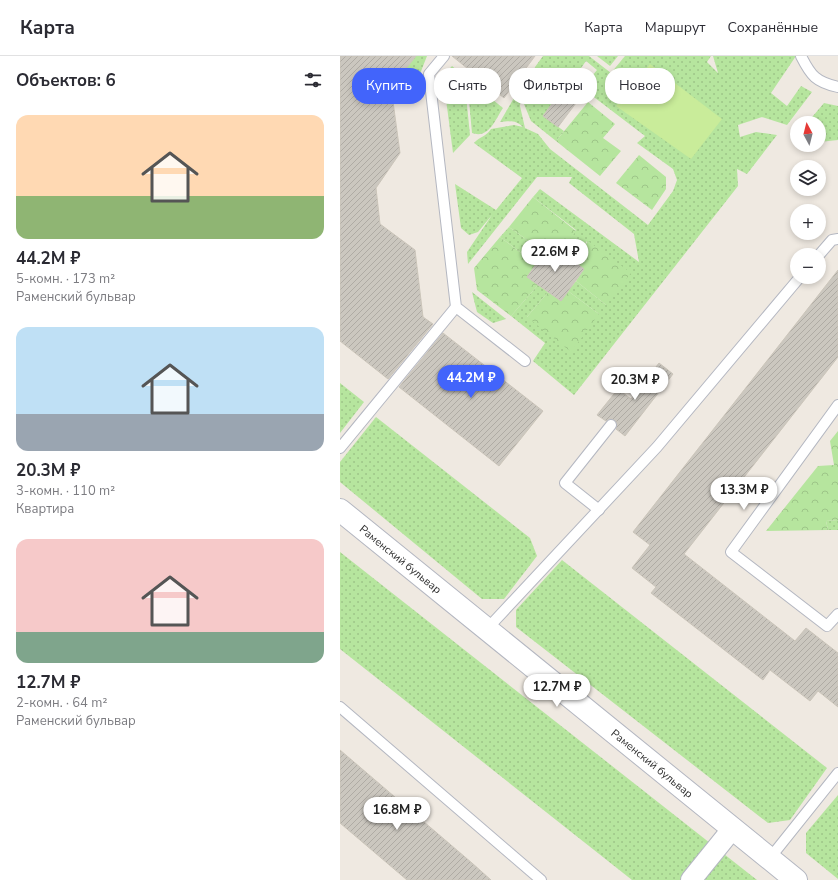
<!DOCTYPE html>
<html lang="ru">
<meta charset="utf-8">
<style>
:root{--surface:#fff;--page:#f7f7f7;--text:#2b2b33;--muted:#7c7c81;--line:#e1e1e2;--accent:#4264fb}
body{margin:0;font-family:"Nunito Sans",sans-serif;background:var(--page);color:var(--text);height:100vh;display:flex;flex-direction:column;font-size:15px;white-space:nowrap}
*{box-sizing:border-box;margin:0}
p{font-size:13px;color:var(--muted)}
.icon{flex:none;width:22px;height:22px;fill:none;stroke:currentColor;stroke-width:2;stroke-linecap:round;stroke-linejoin:round}
.map{position:relative;flex:1;overflow:hidden}
.drawer{display:flex;flex-direction:column;background:var(--surface);width:340px}
.drawer>*{flex:none}
.guide{position:absolute;left:12px;top:12px;width:380px;height:36px;display:flex;gap:8px}
.needle{width:26px;rotate:353deg}
.buttons{position:absolute;left:450px;top:60px;display:grid;gap:8px}
.buttons a{display:grid;place-items:center;width:36px;height:36px;border-radius:50%;background:var(--surface);box-shadow:0 2px 6px #0003;font-size:20px}
.price{position:absolute;translate:-50% -34px;padding:0 9px;border-radius:14px;background:#fff;color:#222;font-size:13px;line-height:26px;filter:drop-shadow(0 1px 2px #0008)}
.price::after{content:'';position:absolute;left:50%;top:24px;width:12px;height:9px;margin-left:-6px;background:inherit;clip-path:polygon(0 0,100% 0,50% 100%)}
.price.selected{background:var(--accent);color:#fff}
ul{padding:0;list-style:none}
li{display:grid;align-content:center;gap:8px;height:212px;padding:0 16px}
li span{display:grid;place-items:center;height:124px;border-radius:12px;color:#555}
li>.icon{margin-inline-start:auto}
span .icon{width:72px;height:72px;fill:#fffc;stroke-width:1}
li b{font-size:17px}
h2{display:flex;justify-content:space-between;align-items:center;height:48px;padding:0 16px;font-size:17px}
.tag{padding:0 14px;border-radius:16px;background:var(--surface);box-shadow:0 2px 6px #0003;font-size:14px;line-height:36px}
.tag.selected{background:var(--accent);color:#fff}
header{display:flex;align-items:center;gap:24px;box-sizing:border-box;height:56px;padding:0 20px;background:var(--surface);border-bottom:1px solid var(--line)}
header strong{font-size:19px}
nav{display:flex;gap:22px;margin-inline-start:auto;font-size:14px}
main{display:flex;flex:1;min-height:0}
.map>svg:first-child{display:block}
.grass{fill:url(#grass-dots)}
.park{fill:url(#park-crowns)}
.pitch{fill:#c9ec9a}
.building{fill:url(#building-hatch);stroke:#cbc5ba}
.lines{fill:none;stroke-linecap:round;stroke-linejoin:round}
.service-casing{stroke:#b4b7c1;stroke-width:12}
.minor-casing{stroke:#b4b7c1;stroke-width:22}
.tertiary-casing{stroke:#b4b7c1;stroke-width:24}
.service{stroke:#fff;stroke-width:10}
.minor{stroke:#fff;stroke-width:20}
.tertiary{stroke:#fff;stroke-width:22}
.labels{text-anchor:middle;stroke-width:3;stroke-linejoin:round;paint-order:stroke}
.street-label{font-size:11px;fill:#2e2e2e;stroke:#fff}
</style>
<header>
<strong>Карта</strong>
<nav><a>Карта</a><a>Маршрут</a><a>Сохранённые</a></nav>
</header>
<main>
<section class="drawer">
<h2>Объектов: 6<svg class="icon" aria-label="filters" viewBox="0 0 24 24"><path d="M4 7h16M4 17h16"/><circle cx="9" cy="7" r="2"/><circle cx="15" cy="17" r="2"/></svg></h2>
<ul>
<li><span style="background:linear-gradient(#ffd9b3 65%,#8fb573 0)"><svg class="icon" aria-label="home" viewBox="0 0 24 24"><path d="M3 11l9-7 9 7M6 9v11h12V9"/></svg></span><div><b>44.2M ₽</b><p>5-комн. · 173 m²</p><p>Раменский бульвар</p></div></li>
<li><span style="background:linear-gradient(#bfe0f5 70%,#9aa5b1 0)"><svg class="icon" aria-label="home" viewBox="0 0 24 24"><path d="M3 11l9-7 9 7M6 9v11h12V9"/></svg></span><div><b>20.3M ₽</b><p>3-комн. · 110 m²</p><p>Квартира</p></div></li>
<li><span style="background:linear-gradient(#f6c9c9 75%,#7fa58c 0)"><svg class="icon" aria-label="home" viewBox="0 0 24 24"><path d="M3 11l9-7 9 7M6 9v11h12V9"/></svg></span><div><b>12.7M ₽</b><p>2-комн. · 64 m²</p><p>Раменский бульвар</p></div></li>
</ul>
</section>
<div class="map">
<svg width="498" height="824" viewBox="0 0 498 824">
<defs>
<pattern id="grass-dots" width="8" height="8" patternUnits="userSpaceOnUse"><rect width="8" height="8" fill="#b6e59e"/><path d="M2 2h.1M6 6h.1" fill="none" stroke="#9dc588" stroke-width="1.8" stroke-linecap="round"/></pattern>
<pattern id="park-crowns" width="20" height="18" patternUnits="userSpaceOnUse"><rect width="20" height="18" fill="#b6e59e"/><path d="M2 6a3 3 0 1 1 6 0M12 15a3 3 0 1 1 6 0" fill="none" stroke="#9dc588"/></pattern>
<pattern id="building-hatch" width="6" height="6" patternUnits="userSpaceOnUse"><rect width="6" height="6" fill="#cbc7bf"/><path d="M-1 1l2-2M0 6l6-6M5 7l2-2" fill="none" stroke="#afaba4"/></pattern>
</defs>
<rect width="100%" height="100%" fill="#efe9e1"/>
<g class="grass">
<path d="M76 0H87L78 23 79 42 53 46 51 31Z"/>
<path d="M203 0H249L271 17 285 0H371L367 6 378 17 373 0H456L431 37 447 50 461 30 472 36 447 69 422 61 398 69 400 81 416 76 437 79 407 118 397 113 398 130 234 339 193 305 205 287 171 260 198 229 208 236 187 261 259 258 228 235 236 225 266 249 247 185 234 205 221 196 236 174 193 141 200 133 299 206 294 178 229 127 232 121H197L128 208 127 196 152 159 138 176 129 179 121 172 115 128 156 154 182 122 134 87C139 81 147 80 151 73L174 69 183 71C176 64 170 65 160 66L182 28 180 50 185 72 198 78 210 93 308 169 333 135 337 124 333 113 297 87 305 80 242 32 257 14 246 5 234 22 231 20 203 60 224 75 216 85 191 65 184 48 195 11Z"/>
<path d="M257 0H278L270 10Z"/>
<path d="M112 10 124 20 130 79 113 97 103 20Z"/>
<path d="M127 23 163 52C155 64 149 83 132 77Z"/>
<path d="M484 47 498 50V84L479 86V67H467Z"/>
<path d="M169 171 204 196 196 208 160 181Z"/>
<path d="M132 236 166 263 153 267 137 256Z"/>
<path d="M0 327 24 346 0 377Z"/>
<path d="M36 361 190 482 197 500 164 543H142L0 426V406Z"/>
<path d="M498 464V474H488L486 465Z"/>
<path d="M0 496 417 824H292L0 593Z"/>
<path d="M222 504 487 712 450 764 428 767 176 571V554Z"/>
<path d="M498 739V823L466 797V777Z"/>
</g>
<g class="park">
<path d="M248 46 275 68 263 82 281 95 260 120 216 85Z"/>
<path d="M299 99 326 121V133L312 154 276 127Z"/>
<path d="M193 141 236 175 221 196H204L169 171Z"/>
<path d="M160 181 196 208 187 221 198 229 171 260 137 234 134 212Z"/>
<path d="M248 185 291 217 266 249 236 225 244 213 234 205Z"/>
<path d="M228 235 259 258 231 296 187 261 208 236 221 245Z"/>
<path d="M498 375V464L486 465 488 474 426 475 478 410 494 409 490 385Z"/>
</g>
<path class="pitch" d="M310 8 382 63 351 103 276 50Z"/>
<g class="building">
<path d="M0 0H76L51 31 60 97 36 132 40 168 75 194 83 261 93 268 48 323 0 285Z"/>
<path d="M112 0H195L164 42Z"/>
<path d="M221 36 236 47 218 71 203 60Z"/>
<path d="M210 188 244 213 221 245 187 221Z"/>
<path d="M498 214V301L344 498 455 585 466 572 498 597V651L478 635 470 645 430 614 423 624 311 537 316 531 292 512 310 489 293 476Z"/>
<path d="M103 277 203 355 159 410 59 331Z"/>
<path d="M319 307 333 318 285 380 276 373 277 367 275 364 269 363 266 365 257 359 278 333 291 343Z"/>
<path d="M0 694 132 807 151 824H67L0 767Z"/>
</g>
<g class="lines">
<g class="service-casing">
<g id="service">
<path d="M104 0 89 18 116 251 185 305"/>
<path d="M461 0C471 20 476 26 498 31"/>
<path d="M479 199 492 184 498 183"/>
<path d="M498 349 391 496 487 570 498 558"/>
<path d="M0 392 116 251"/>
<path d="M259 454 225 427 271 369"/>
<path d="M147 573 317 391 460 221"/>
<path d="M0 651 201 824"/>
<path d="M430 802 498 717"/>
</g>
</g>
<g class="minor-casing">
<path id="minor" d="M351 824 393 772"/>
</g>
<g class="tertiary-casing">
<g id="tertiary">
<path id="s1" d="M0 454 456 824"/>
</g>
</g>
<use href="#service" class="service"/>
<use href="#minor" class="minor"/>
<use href="#tertiary" class="tertiary"/>
</g>
<g class="labels">
<g class="street-label">
<text dy="4" stroke="none"><textPath href="#s1" startOffset="78">Раменский бульвар</textPath></text>
<text dy="4" stroke="none"><textPath href="#s1" startOffset="402">Раменский бульвар</textPath></text>
</g>
</g>
</svg>
<div class="buttons">
<a><svg class="needle" viewBox="-14 -14 28 28"><path d="M0-13l5 13h-10z" fill="#e53935"/><path d="M0 13l5-13h-10z" fill="#7c7c81"/></svg></a>
<a><svg class="icon" aria-label="layers" viewBox="0 0 24 24"><path d="M12 4l9 5-9 5-9-5zM3 14l9 5 9-5"/></svg></a>
<a>+</a>
<a>−</a>
</div>
<b class="price" style="left:215px;top:217px">22.6M ₽</b>
<b class="price selected" style="left:131px;top:343px">44.2M ₽</b>
<b class="price" style="left:295px;top:345px">20.3M ₽</b>
<b class="price" style="left:404px;top:455px">13.3M ₽</b>
<b class="price" style="left:217px;top:652px">12.7M ₽</b>
<b class="price" style="left:57px;top:775px">16.8M ₽</b>
<div class="guide">
<a class="tag selected">Купить</a>
<a class="tag">Снять</a>
<a class="tag">Фильтры</a>
<a class="tag">Новое</a>
</div>
</div>
</main>
